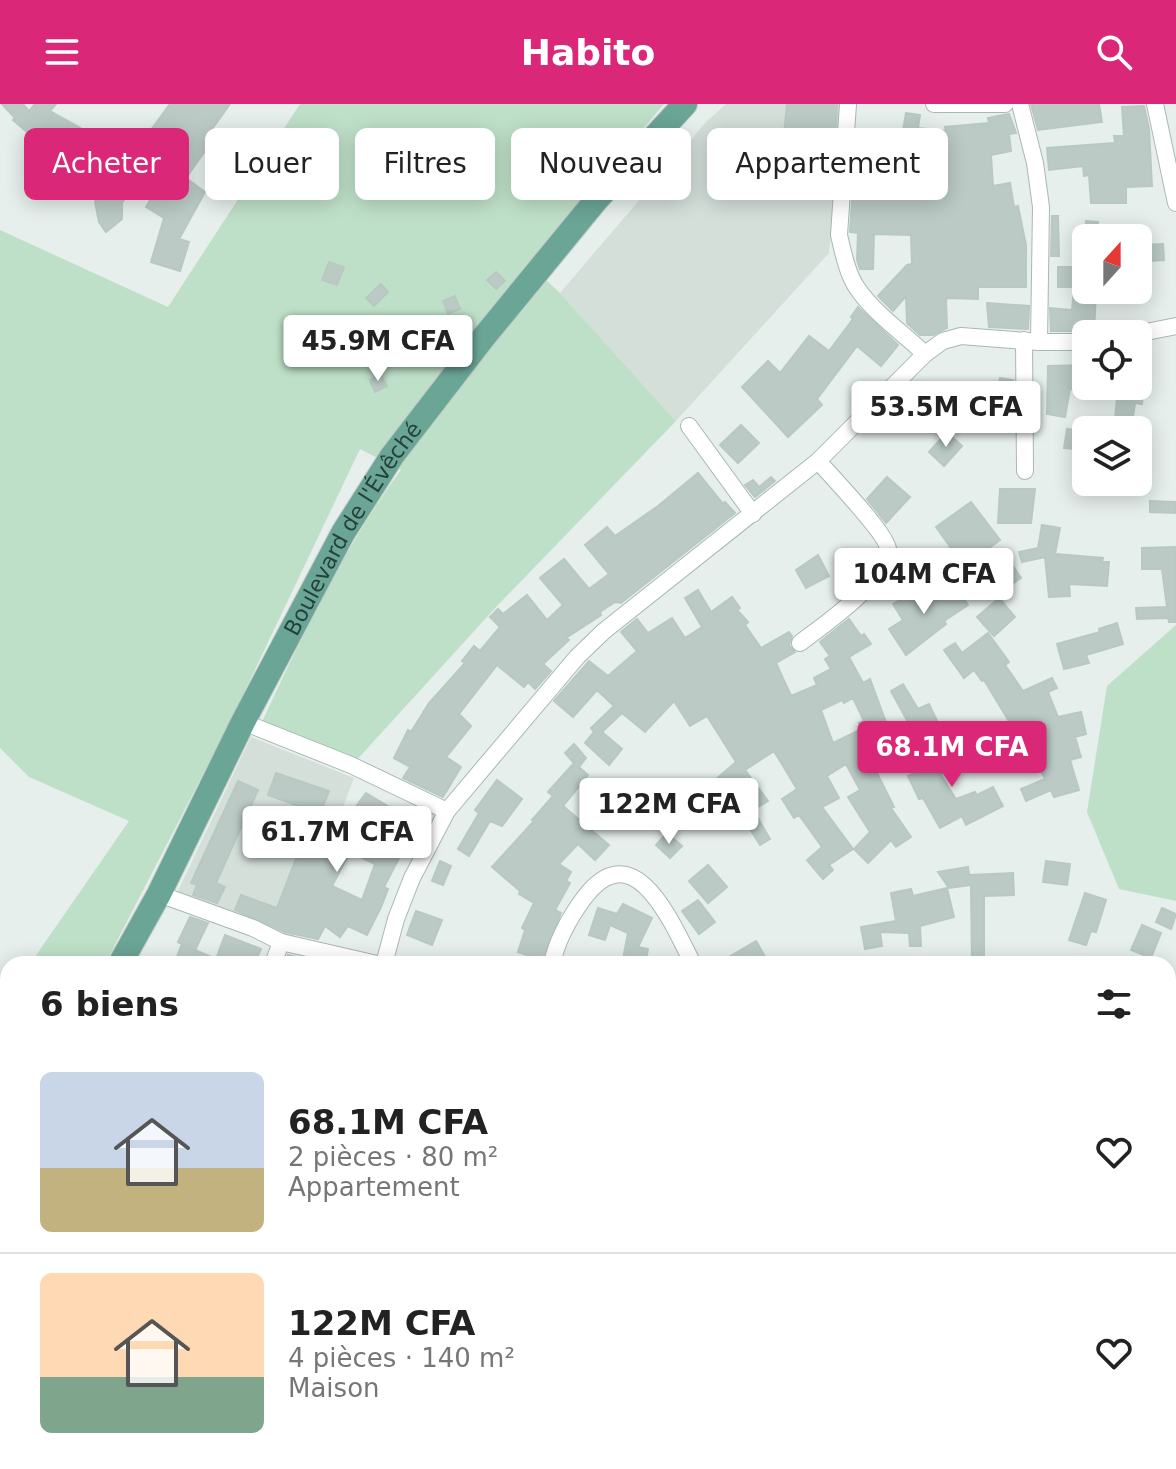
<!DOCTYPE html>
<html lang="fr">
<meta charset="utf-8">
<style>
:root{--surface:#fff;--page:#f2f2f2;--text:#222;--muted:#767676;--line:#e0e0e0;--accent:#db2777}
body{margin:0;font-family:"DejaVu Sans",sans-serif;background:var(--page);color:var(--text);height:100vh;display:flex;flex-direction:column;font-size:30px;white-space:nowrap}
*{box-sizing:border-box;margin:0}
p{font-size:26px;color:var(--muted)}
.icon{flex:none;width:44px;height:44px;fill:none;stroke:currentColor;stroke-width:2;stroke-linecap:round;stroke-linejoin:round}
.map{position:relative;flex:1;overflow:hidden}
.sheet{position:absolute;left:0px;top:852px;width:1176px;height:514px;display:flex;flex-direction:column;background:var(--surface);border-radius:24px 24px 0 0;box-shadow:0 4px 20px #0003}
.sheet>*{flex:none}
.guide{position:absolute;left:24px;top:24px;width:1128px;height:72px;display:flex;gap:16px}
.needle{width:52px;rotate:21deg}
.controls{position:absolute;left:1072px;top:120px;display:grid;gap:16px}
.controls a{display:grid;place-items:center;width:80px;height:80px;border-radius:12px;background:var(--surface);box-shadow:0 4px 20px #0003;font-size:40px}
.price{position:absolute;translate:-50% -68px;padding:0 18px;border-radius:8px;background:#fff;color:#222;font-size:26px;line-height:52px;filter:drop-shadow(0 2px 4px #0008)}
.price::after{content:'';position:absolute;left:50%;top:48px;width:24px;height:18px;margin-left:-12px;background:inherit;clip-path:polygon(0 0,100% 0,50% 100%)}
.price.selected{background:var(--accent);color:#fff}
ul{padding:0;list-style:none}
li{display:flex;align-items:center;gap:24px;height:200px;padding:0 40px}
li+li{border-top:2px solid var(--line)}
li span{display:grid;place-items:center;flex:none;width:224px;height:160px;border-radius:12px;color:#555}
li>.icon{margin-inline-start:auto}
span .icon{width:96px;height:96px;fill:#fffc;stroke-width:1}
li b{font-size:34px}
h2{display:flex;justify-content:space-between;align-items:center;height:96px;padding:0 40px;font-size:34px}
.pill{padding:0 28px;border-radius:12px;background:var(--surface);box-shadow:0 4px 20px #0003;font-size:28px;line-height:72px}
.pill.selected{background:var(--accent);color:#fff}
header{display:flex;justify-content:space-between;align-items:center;height:104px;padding:0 40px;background:var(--accent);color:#fff;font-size:36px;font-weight:600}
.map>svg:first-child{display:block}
.built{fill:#d4dfda}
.green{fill:#bfe0c8}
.building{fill:#bbcac4;stroke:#b8c9c2;stroke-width:2;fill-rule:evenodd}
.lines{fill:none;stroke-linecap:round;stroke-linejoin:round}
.street-casing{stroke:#a8b8b2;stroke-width:18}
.primary-casing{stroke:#c2cac8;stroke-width:26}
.highway-casing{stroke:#c2cac8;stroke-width:26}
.street{stroke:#fff;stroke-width:16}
.primary{stroke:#6aa596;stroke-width:24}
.highway{stroke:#2f6f62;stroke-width:24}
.labels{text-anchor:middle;stroke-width:7;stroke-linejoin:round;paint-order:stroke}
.street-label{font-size:22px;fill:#24423a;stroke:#f7fbf9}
</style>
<header><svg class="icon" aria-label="menu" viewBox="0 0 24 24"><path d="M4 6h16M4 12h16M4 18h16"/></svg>Habito<svg class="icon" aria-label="search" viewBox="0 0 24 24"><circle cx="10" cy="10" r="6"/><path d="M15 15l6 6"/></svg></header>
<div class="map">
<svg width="1176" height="1365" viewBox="0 0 1176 1365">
<rect width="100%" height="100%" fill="#e6efeb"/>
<g class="built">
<path d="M726 0H844L829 149 676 317 560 189 705 19Z"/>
<path d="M251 633 354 674 292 837 177 789Z"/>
</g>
<g class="green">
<path d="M300 0H664L609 65 533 164 560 189 676 317 497 502 354 659 262 618C302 532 344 443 401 366L360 345 233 612 105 860H30L129 717 29 673 0 644V126L168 203Z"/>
<path d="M1176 521V797L1119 785 1087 708 1107 582Z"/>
<path d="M1176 1066V1174L1168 1176V1067Z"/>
<path d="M1168 1317 1176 1320V1365H1125L1123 1358H1168Z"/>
</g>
<g class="building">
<path d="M2 0H23L29 7 35 0H56L50 7 100 35 78 75 37 51 42 41 13 16 15 14Z"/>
<path d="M170 0H230L210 28 219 34 208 49 205 47 186 74 205 88 179 135 189 138 180 167 151 158 164 114 146 103 177 52 125 94 122 99V115L106 128 99 118 95 98 99 87 113 71 125 84 139 57 136 54 152 33 148 30Z"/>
<path d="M787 0H837L835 36 825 35 824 44 783 41Z"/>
<path d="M1031 0H1099L1102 18 1038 26Z"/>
<path d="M1144 2 1149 25 1152 82 1126 83V99H1091L1089 71 1084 72 1083 62 1049 66 1047 44 1115 39 1114 32H1124L1122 3Z"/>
<path d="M906 9 920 11 918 24 946 27 945 23 989 19 988 14 1009 10 1016 29 1009 30 1011 47 991 51 993 82 1010 79 1014 103 1018 102 1026 141V183H978V195L946 194 947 224 933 231H920L907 219 906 192 893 207 878 192 907 161 912 160 911 131 874 130 873 165H860L857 156 858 129 850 128 856 41 899 50ZM886 61 912 67 910 95 882 91Z"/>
<path d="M1052 112H1058L1059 152H1051Z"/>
<path d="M1086 117 1098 118 1097 134H1085Z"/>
<path d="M1163 140 1164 156 1138 158V141Z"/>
<path d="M329 158 344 163 337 181 322 176Z"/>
<path d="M1058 163H1086V186H1096L1094 230 1086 227H1051L1050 204 1072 206 1074 183H1058Z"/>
<path d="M496 168 505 177 496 185 487 176Z"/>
<path d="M381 180 388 188 374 202 366 194Z"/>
<path d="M455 192 460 205 448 210 443 197Z"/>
<path d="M987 199 1029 202 1028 225 989 223Z"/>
<path d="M858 203 898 241 881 262 857 242 817 295 822 301 788 333 742 283 768 257 780 269 809 232 829 247 853 215 851 213Z"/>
<path d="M1086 261V288L1070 285 1065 313 1047 310 1048 262Z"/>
<path d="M381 271 387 282 375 288 370 276Z"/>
<path d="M1000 274 1013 276V304L995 300Z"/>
<path d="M1118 282H1144L1142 300 1135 299 1132 319 1115 316Z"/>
<path d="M741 321 759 339 738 359 720 341Z"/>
<path d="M1067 325 1086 327 1085 346 1064 344Z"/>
<path d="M947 328 962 342 944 362 929 348Z"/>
<path d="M698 369 723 400 725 398 735 409 621 499 615 498 600 508 601 511 566 534 569 536 543 560 551 567 535 585 528 578 524 583 497 561 459 610 471 622 446 653 461 663 443 693 403 674 410 663 394 654 408 626 411 628 429 599 465 559 462 557 474 542 480 547 500 523 490 513 498 505 503 510 527 491 547 516 563 501 540 474 564 455 589 485 609 470 585 441 607 423 615 432 658 402Z"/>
<path d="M771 373 775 377 755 393 745 381 753 376 759 383Z"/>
<path d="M887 373 910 393 886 419 867 395Z"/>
<path d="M1000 385H1035L1031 419H998Z"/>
<path d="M1150 397 1176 398V409L1150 408Z"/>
<path d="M971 398 1000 436 964 462 936 423Z"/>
<path d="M1042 421 1060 424 1055 450 1103 454 1102 458H1109L1107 482 1069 480 1070 492 1049 493 1045 453 1022 458 1019 448 1038 444Z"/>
<path d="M1176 443V518H1169L1168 514 1137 515 1136 504 1167 503 1162 465H1142V444Z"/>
<path d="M818 451 829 472 806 484 796 466Z"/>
<path d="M1013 462 1021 474 990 495 982 483Z"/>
<path d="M955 481 968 501 944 517 946 520 906 551 889 525 903 516 893 500 920 484 929 498Z"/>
<path d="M698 486 711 508 732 493 740 504 737 506 748 518 745 521 761 544 789 528 792 532 789 541 795 548 776 559 791 592 817 581 814 574 831 565 825 555 830 552 820 538 849 515 861 532 864 530 871 540 849 553 863 579 870 575 892 635 865 645 894 703 891 704 911 733 896 743 891 736 868 759 854 745 870 728 848 693 860 686 846 660 827 672 839 694 822 703 853 745 829 761 833 766 823 775 807 756 822 743 799 711 794 714 782 695 797 685 774 647 745 666 768 697 744 711 724 682 722 684 715 676 736 658 707 612 690 622 674 597 645 628 622 609 602 628 622 645 609 661 585 639 594 628 591 624 614 602 597 586 573 613 554 597 589 557 608 572 637 547 621 528 637 515 648 529 672 514 685 534 702 523 685 494ZM853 594 864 617 859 619 862 625 833 639 821 606 842 596 844 599Z"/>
<path d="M999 494 1015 513 994 532 977 513Z"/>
<path d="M1117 519 1123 540 1086 551 1089 559 1064 565 1057 540 1100 528 1099 525Z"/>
<path d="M988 529 1009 558 1005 561 1023 587 1052 574 1057 584 1048 588 1058 613 1081 608 1086 630 1075 633 1081 653 1070 656 1079 686 1054 693 1051 686 1026 697 1021 685 1045 675 1026 635 1021 637 984 576 982 577 974 566 964 574 944 546 955 539 962 549Z"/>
<path d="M903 580 918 605 929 600 943 629 920 640 891 587Z"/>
<path d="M966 634 975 655 940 670 956 695 975 688 977 691 993 683 1003 702 966 721 962 712 940 724 923 694 919 695 908 672 946 655 941 645Z"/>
<path d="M574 640 586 654 579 663 588 671 563 702 609 741 595 756 578 740 559 760 571 768 566 777 570 779 555 806 561 809 542 856 518 848 525 826 522 824 534 799 519 790 520 787 492 763 534 717 532 716 553 692 548 688 574 659 565 649Z"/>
<path d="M996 641 1006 660 990 668 979 650Z"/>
<path d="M276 669 329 687 320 710 268 691Z"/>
<path d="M497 676 522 695 502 722 490 717 469 752 458 745 479 709 475 706Z"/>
<path d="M238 677 258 686 216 779 225 783 217 799 193 791 197 781 191 779Z"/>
<path d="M366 689 401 710 390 728 408 737 384 783 388 785 381 803 367 831 348 822 340 833 325 822 318 835 285 828 235 806 241 791 277 804 314 708 344 719ZM350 748 375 760 362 796 332 782Z"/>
<path d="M753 706 770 735 760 741 742 712Z"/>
<path d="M667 729 682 742 670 754 656 741Z"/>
<path d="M440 757 451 762 443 781 432 777Z"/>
<path d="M1046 757 1070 760 1067 781 1043 778Z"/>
<path d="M708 761 727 783 708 799 689 777Z"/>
<path d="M968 763 969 771 1013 769 1014 791 984 792V860H972L971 781 949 784 938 768Z"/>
<path d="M947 784 954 813 920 822 921 842H910L909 829 880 828 882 842 865 845 861 823 896 817 891 789 911 785 913 792Z"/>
<path d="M1085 789 1106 796 1096 828 1091 827 1086 841 1069 836Z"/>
<path d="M698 796 715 818 699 830 682 807Z"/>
<path d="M623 800 652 814 638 843 648 845 645 860H622L628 829 610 821 605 836 589 831 598 804 617 810Z"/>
<path d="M1162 804 1176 810 1171 825 1156 818Z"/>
<path d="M416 807 442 816 432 841 407 831Z"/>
<path d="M190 813 208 819 195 846 216 855 225 831 261 845 254 860H174L182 840 178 838Z"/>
<path d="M1142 821 1161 829 1151 854 1131 846Z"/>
<path d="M756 837 767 856 760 860H717Z"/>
<path d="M288 851 309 856 306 860H285Z"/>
</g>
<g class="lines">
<g class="street-casing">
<g id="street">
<path d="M848 0 839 131C843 148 847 169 857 184 874 209 903 229 925 250"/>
<path d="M934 0H1005"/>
<path d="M1020 0 1035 59 1041 103 1039 238"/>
<path d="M1155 0 1176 99"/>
<path d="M1136 230 1176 222"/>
<path d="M1024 236 1025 367"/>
<path d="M689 322 753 410"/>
<path d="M800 539C822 522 892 474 888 445 887 430 831 372 818 357"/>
<path d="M243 618 351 661 447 707"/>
<path d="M159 790 253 824 281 838 377 860"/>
<path d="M273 860 281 838"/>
<path d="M384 860 396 815 412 774 447 707 577 553 604 527 818 357 925 250 943 237 961 232 1039 238H1086"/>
<path d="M552 860C557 836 570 813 584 794 634 727 672 819 693 860"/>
<path d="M1168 1279 1176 1278"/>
<path d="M309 1358 391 1365"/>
<path d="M619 1358V1365"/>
<path d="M761 1358V1365"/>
<path d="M177 1363 207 1358"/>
<path d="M798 1365 800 1358"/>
<path d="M810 1365 816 1358"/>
</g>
</g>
<g class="primary-casing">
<g id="primary">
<path id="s1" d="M120 860 159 790 243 618 343 429 392 352 483 234 597 95 685 0"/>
<path d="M0 1087 8 1071"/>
</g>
</g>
<g class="highway-casing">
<g id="highway">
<path d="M0 1098 8 1106"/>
<path d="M0 1127 8 1135"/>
<path d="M167 1358 169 1365"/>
<path d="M185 1358 187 1365"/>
</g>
</g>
<use href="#street" class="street"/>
<use href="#primary" class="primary"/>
<use href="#highway" class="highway"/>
</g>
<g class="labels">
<g class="street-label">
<text dy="8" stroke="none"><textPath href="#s1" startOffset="494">Boulevard de l'Évêché</textPath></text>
</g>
</g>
</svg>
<div class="controls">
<a><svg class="needle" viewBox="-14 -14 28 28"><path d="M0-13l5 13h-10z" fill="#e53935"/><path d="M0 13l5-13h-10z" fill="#767676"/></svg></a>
<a><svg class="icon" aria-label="locate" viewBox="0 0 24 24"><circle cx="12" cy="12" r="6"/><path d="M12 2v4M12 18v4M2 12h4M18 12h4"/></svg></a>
<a><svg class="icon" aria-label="layers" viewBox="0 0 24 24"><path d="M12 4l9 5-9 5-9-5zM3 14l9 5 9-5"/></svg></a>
</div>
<b class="price" style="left:378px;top:279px">45.9M CFA</b>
<b class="price" style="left:946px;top:345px">53.5M CFA</b>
<b class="price" style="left:924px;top:512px">104M CFA</b>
<b class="price selected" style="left:952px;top:685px">68.1M CFA</b>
<b class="price" style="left:669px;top:742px">122M CFA</b>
<b class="price" style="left:337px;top:770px">61.7M CFA</b>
<div class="guide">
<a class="pill selected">Acheter</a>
<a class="pill">Louer</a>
<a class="pill">Filtres</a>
<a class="pill">Nouveau</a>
<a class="pill">Appartement</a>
</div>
<section class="sheet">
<h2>6 biens<svg class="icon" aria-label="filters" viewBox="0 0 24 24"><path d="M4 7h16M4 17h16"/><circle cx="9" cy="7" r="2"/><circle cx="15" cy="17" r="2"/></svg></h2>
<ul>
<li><span style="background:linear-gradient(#c9d6e8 60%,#c2b280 0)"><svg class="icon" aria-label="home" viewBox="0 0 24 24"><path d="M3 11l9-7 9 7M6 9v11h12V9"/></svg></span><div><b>68.1M CFA</b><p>2 pièces · 80 m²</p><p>Appartement</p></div><svg class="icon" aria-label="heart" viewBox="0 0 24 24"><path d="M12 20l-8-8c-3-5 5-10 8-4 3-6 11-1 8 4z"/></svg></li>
<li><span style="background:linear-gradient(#ffd9b3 65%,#7fa58c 0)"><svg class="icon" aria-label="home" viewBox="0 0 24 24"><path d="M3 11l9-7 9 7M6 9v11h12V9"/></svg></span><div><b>122M CFA</b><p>4 pièces · 140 m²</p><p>Maison</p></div><svg class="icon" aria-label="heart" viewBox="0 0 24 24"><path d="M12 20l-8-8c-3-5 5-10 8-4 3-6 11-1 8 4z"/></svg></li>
</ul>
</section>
</div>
